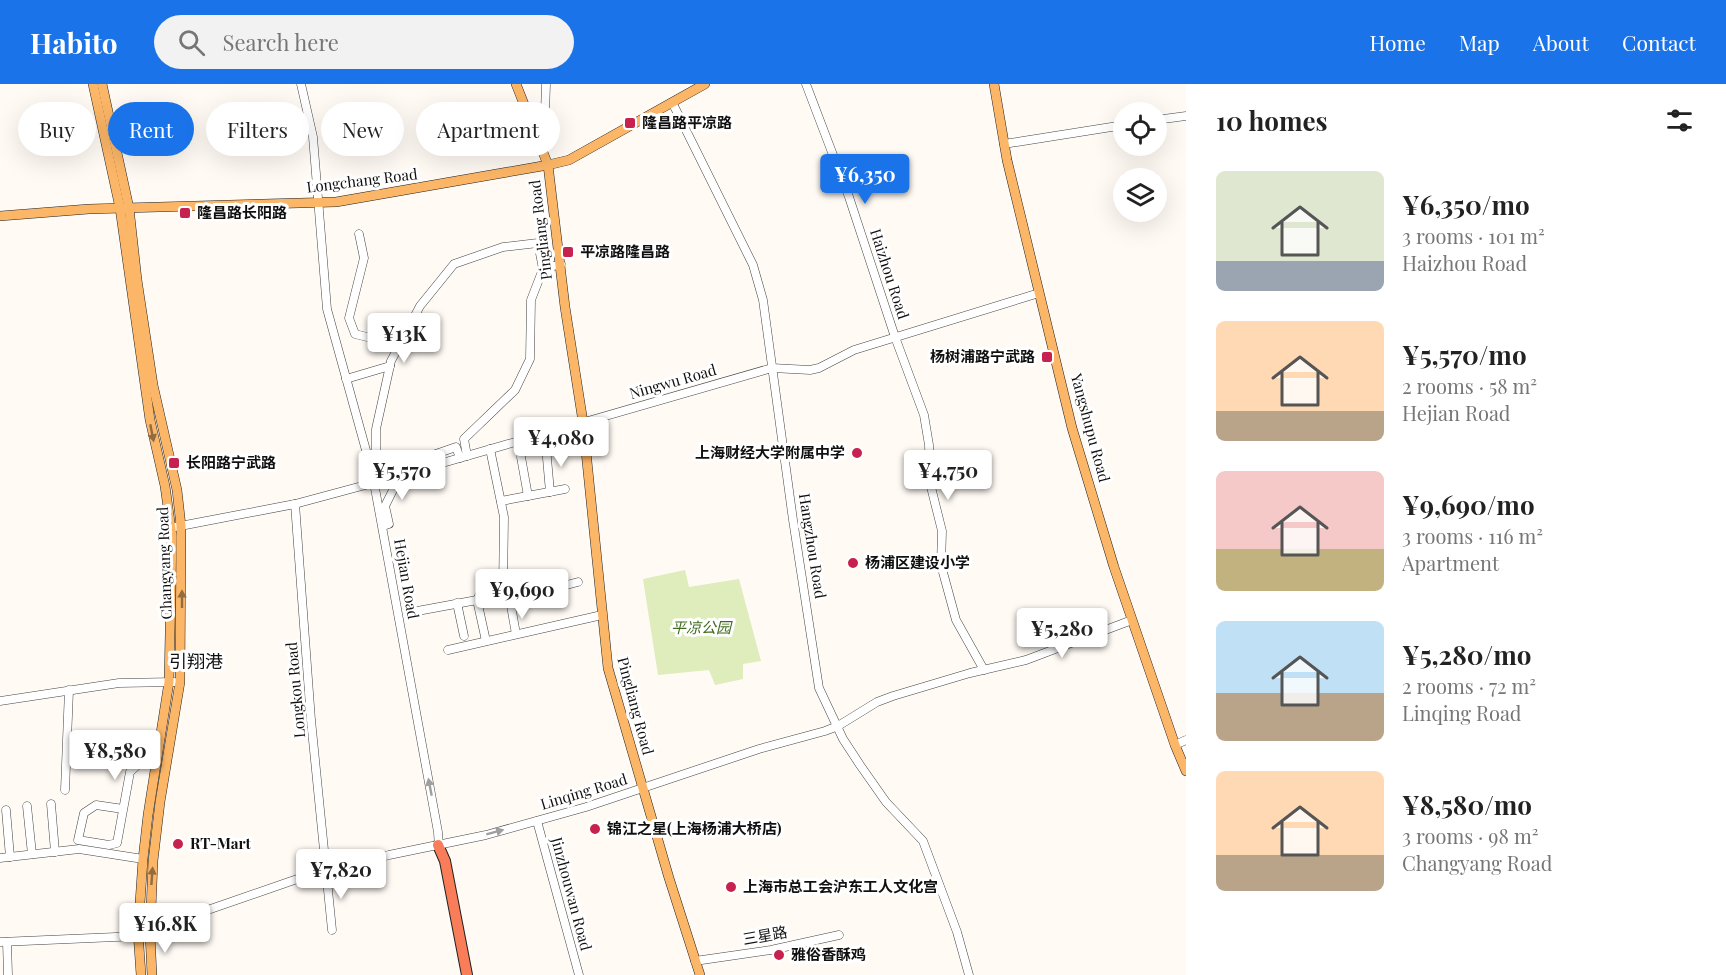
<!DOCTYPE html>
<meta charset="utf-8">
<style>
:root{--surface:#fff;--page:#f2f2f2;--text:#222;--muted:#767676;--accent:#1a73e8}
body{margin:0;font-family:"Playfair Display","Noto Sans SC",serif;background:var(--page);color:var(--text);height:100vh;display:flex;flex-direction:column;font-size:22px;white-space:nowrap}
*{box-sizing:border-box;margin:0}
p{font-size:20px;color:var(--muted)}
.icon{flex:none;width:33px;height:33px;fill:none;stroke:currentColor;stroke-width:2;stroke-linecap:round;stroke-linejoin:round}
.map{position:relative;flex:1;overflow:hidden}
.details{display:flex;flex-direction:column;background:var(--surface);width:540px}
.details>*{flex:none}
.banner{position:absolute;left:18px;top:18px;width:570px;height:54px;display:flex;gap:12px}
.controls{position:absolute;left:1113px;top:18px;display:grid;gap:12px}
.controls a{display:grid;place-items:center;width:54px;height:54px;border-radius:50%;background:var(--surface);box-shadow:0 6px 24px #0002;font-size:30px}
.price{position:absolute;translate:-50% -51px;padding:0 14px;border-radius:6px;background:#fff;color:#222;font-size:20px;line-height:39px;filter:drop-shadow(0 2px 3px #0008)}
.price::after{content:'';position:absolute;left:50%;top:36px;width:18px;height:14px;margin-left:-9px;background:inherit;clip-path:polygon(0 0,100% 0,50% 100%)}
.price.current{background:var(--accent);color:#fff}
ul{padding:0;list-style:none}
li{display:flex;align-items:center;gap:18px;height:150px;padding:0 30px}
li span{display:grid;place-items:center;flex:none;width:168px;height:120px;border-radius:9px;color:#555}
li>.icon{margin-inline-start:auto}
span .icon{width:72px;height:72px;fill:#fffc;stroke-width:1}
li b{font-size:26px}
h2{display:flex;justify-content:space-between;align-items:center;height:72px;padding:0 30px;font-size:26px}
.chip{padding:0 21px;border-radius:27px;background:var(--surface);box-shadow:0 6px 24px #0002;font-size:21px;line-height:54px}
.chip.current{background:var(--accent);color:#fff}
header{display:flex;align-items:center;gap:36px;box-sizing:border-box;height:84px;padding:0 30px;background:var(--accent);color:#fff}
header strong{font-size:28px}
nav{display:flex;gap:33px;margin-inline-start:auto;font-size:21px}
.search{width:420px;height:54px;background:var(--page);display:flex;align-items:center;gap:15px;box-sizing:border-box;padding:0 21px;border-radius:33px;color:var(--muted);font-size:22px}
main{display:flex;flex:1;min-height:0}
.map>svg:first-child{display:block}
.green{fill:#dfecbb}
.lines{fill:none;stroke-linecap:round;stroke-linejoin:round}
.minor-casing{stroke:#434343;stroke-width:9}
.major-casing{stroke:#212121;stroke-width:10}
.highway-casing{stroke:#212121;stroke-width:12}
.minor{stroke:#fff;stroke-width:8}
.major{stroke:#fcb667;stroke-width:9}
.highway{stroke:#f87d58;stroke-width:10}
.oneway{fill:#926b40}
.oneway2{fill:#9f9f9f}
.poi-dot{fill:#c7224f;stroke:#fff;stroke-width:2}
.labels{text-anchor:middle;stroke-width:6;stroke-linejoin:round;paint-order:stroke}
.poi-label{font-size:15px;font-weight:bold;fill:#101010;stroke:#fff;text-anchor:start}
.street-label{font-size:15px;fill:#101010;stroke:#fff}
.park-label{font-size:15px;font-style:italic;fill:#3f6c1d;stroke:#fff}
.quarter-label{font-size:18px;fill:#101010;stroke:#fff}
</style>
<header>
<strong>Habito</strong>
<div class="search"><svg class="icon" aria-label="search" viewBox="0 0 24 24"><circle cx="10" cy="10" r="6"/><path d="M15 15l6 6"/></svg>Search here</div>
<nav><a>Home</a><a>Map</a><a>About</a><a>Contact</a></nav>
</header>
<main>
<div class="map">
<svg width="1186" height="891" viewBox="0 0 1186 891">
<rect width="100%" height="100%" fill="#fffaf4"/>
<path class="green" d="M685 486 689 503 739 495 761 577 743 580V595L715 601 709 586 658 591 643 495Z"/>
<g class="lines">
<g class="minor-casing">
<g id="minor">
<path d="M301 0 313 53 327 225 372 388 438 748 439 764"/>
<path d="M806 0 849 113 895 253 924 331 929 361 930 399 942 447 941 481 956 536 984 586"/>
<path d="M672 18 753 181 763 216 793 436 819 604 843 655 860 681 886 718 923 757 957 848 969 891"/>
<path d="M1156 36 1186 32"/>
<path d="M541 60 545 29 546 0"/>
<path d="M1004 60 1124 41"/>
<path d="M359 150 364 174 349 234 355 250 395 260"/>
<path d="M346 295 390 282"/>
<path d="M546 363 550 408"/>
<path d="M467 372 464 355 515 306 530 275 531 216 543 185 561 180"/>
<path d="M521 373 528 412"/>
<path d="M460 374 456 363 401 382 385 383 376 369V345L391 277 420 222 454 180 503 163 538 159 543 185"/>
<path d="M501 417 565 405"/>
<path d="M295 420 311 636 332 846"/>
<path d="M383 442 389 440 385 422 394 404 419 394 422 385"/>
<path d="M175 443 295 420 373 399 772 284 810 286 819 284 854 266 1039 209"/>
<path d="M477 516 486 557"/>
<path d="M457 519 464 552"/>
<path d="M412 528 477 516 481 508 503 505 504 433 490 365"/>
<path d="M516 550 510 516 578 498"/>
<path d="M448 566 602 531"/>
<path d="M0 617 119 599 174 598"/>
<path d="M1175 661 1186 656"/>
<path d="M65 706 69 606"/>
<path d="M51 720 55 768"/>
<path d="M27 722 32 770"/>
<path d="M123 725 96 721 84 729 78 756 109 761 117 759 130 688 142 677H156"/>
<path d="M6 726 10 773"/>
<path d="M537 737 579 891"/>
<path d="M0 774 79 765 143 775"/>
<path d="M0 858 139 852 150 850 199 829 303 793 389 771 486 751 586 723 759 665 825 647 838 642 877 618 893 612 970 589 1026 576 1132 536"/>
<path d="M7 858 8 891"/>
<path d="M695 877 771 866 839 851"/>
</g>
</g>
<g class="major-casing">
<g id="major">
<path d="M93 0 120 124 150 336 165 402 172 452 169 598 148 731 143 775 138 848 141 891"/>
<path d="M102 0 129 124 137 196 153 301 177 406 181 442 180 598 160 718 153 777 150 850 152 891"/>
<path d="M516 0 548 81 565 223 583 338 608 584 669 794 700 891"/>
<path d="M994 0 1007 76 1072 344 1114 483 1175 661 1186 687"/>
<path d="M0 132 89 125 336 118 548 81 569 76 705 0"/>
</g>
</g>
<g class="highway-casing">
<path id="highway" d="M438 761 445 777 467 891"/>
</g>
<use href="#minor" class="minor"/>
<use href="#major" class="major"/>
<use href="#highway" class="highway"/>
</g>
<defs><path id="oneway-solid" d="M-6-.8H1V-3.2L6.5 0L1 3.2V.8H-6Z" transform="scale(1.5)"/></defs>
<g class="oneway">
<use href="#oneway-solid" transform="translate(152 349) rotate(79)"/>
<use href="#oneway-solid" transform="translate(182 515) rotate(-90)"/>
<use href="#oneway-solid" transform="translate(152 792) rotate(-86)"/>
</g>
<g class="oneway2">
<use href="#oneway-solid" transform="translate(430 703) rotate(-101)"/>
<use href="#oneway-solid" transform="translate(495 748) rotate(-15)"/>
</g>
<g class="poi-dot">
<rect x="624" y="33" width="12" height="12" rx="3"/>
<rect x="179" y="123" width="12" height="12" rx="3"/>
<rect x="562" y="162" width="12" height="12" rx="3"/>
<rect x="1041" y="267" width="12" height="12" rx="3"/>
<circle cx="857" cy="369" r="6"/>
<rect x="168" y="373" width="12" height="12" rx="3"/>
<circle cx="853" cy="479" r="6"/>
<circle cx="595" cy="745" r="6"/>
<circle cx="178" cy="760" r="6"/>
<circle cx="731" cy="803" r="6"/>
<circle cx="779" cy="871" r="6"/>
</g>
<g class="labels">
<g class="poi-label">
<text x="642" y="44">隆昌路平凉路</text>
<text x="197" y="134">隆昌路长阳路</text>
<text x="580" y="173">平凉路隆昌路</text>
<text x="1035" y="278" text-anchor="end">杨树浦路宁武路</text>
<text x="845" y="374" text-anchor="end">上海财经大学附属中学</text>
<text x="186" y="384">长阳路宁武路</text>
<text x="865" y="484">杨浦区建设小学</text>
<text x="607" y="750">锦江之星(上海杨浦大桥店)</text>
<text x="190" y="765">RT-Mart</text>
<text x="743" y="808">上海市总工会沪东工人文化宫</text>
<text x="791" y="876">雅俗香酥鸡</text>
</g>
<g class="street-label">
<text transform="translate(362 97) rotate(-7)" y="5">Longchang Road</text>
<text transform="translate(541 146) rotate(-97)" y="5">Pingliang Road</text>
<text transform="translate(889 190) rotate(72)" y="5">Haizhou Road</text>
<text transform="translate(673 298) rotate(-16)" y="5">Ningwu Road</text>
<text transform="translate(1090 344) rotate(75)" y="5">Yangshupu Road</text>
<text transform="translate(812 462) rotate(81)" y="5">Hangzhou Road</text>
<text transform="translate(165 479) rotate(-92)" y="5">Changyang Road</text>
<text transform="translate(406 495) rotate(80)" y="5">Hejian Road</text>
<text transform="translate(296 606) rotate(-95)" y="5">Longkou Road</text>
<text transform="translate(635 622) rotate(75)" y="5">Pingliang Road</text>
<text transform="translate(584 708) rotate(-17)" y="5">Linqing Road</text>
<text transform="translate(571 810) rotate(75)" y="5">Jinzhouwan Road</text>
<text transform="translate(765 852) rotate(-10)" y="5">三星路</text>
</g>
<g class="park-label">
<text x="701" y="549">平凉公园</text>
</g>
<g class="quarter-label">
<text x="196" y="584">引翔港</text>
</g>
</g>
</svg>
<div class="controls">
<a><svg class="icon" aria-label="locate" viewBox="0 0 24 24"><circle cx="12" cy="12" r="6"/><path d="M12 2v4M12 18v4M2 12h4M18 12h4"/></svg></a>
<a><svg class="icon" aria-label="layers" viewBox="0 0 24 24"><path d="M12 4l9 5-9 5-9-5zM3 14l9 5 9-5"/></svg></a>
</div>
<b class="price current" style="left:865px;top:121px">¥6,350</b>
<b class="price" style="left:404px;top:280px">¥13K</b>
<b class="price" style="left:561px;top:384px">¥4,080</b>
<b class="price" style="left:402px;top:417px">¥5,570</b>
<b class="price" style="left:948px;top:417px">¥4,750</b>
<b class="price" style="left:522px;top:536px">¥9,690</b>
<b class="price" style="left:1062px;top:575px">¥5,280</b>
<b class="price" style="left:115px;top:697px">¥8,580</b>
<b class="price" style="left:341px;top:816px">¥7,820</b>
<b class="price" style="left:165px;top:870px">¥16.8K</b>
<div class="banner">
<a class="chip">Buy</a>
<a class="chip current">Rent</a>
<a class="chip">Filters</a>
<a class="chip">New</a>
<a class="chip">Apartment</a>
</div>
</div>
<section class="details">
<h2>10 homes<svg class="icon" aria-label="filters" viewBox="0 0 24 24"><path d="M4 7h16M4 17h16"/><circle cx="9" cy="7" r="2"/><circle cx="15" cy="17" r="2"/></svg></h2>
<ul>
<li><span style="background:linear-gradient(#dfe7d0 75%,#9aa5b1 0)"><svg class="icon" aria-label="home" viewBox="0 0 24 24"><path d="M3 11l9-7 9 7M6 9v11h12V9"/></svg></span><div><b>¥6,350/mo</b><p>3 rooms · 101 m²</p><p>Haizhou Road</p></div></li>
<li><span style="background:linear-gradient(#ffd9b3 75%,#b9a48a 0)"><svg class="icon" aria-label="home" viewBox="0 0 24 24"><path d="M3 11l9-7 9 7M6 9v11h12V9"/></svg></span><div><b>¥5,570/mo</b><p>2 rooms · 58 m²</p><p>Hejian Road</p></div></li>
<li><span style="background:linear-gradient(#f6c9c9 65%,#c2b280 0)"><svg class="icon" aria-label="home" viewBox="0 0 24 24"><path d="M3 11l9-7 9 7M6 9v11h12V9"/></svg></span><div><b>¥9,690/mo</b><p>3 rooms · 116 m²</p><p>Apartment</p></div></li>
<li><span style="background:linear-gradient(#bfe0f5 60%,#b9a48a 0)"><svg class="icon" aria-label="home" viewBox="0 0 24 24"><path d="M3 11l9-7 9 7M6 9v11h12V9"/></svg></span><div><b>¥5,280/mo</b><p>2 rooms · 72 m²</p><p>Linqing Road</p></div></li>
<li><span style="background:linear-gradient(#ffd9b3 70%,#b9a48a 0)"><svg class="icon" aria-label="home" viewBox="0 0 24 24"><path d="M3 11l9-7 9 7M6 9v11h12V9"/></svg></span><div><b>¥8,580/mo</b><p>3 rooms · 98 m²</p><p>Changyang Road</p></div></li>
</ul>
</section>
</main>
